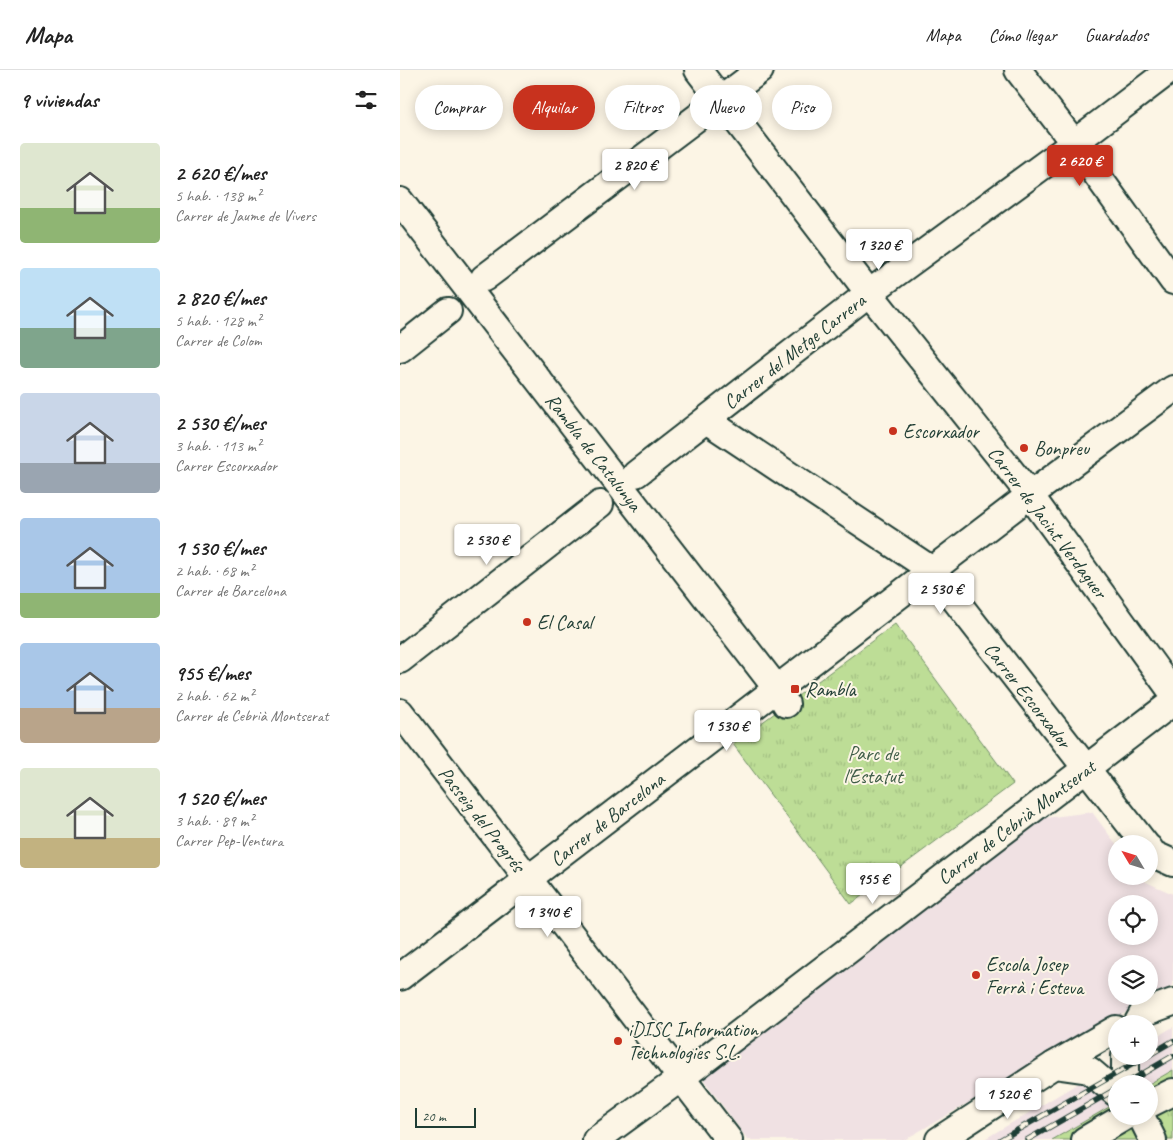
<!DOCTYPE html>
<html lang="es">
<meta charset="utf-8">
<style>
:root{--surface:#fff;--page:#f2f2f2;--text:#222;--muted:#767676;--line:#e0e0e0;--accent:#c8321e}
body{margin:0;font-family:Caveat,sans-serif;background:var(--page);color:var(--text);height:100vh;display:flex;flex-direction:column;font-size:19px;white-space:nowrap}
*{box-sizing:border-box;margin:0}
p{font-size:16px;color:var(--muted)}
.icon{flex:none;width:28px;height:28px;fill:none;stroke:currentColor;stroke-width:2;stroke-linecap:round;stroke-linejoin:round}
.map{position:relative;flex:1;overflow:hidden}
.side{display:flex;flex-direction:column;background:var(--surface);width:400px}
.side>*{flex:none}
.top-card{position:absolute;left:15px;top:15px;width:475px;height:45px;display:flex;gap:10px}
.needle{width:32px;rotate:308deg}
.fabs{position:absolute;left:708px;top:765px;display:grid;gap:10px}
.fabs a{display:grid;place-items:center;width:50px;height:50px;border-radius:50%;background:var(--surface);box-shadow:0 2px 12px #0003;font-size:25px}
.scale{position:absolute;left:15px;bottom:12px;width:61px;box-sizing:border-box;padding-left:5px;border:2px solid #1f3d34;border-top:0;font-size:14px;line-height:18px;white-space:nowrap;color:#1f3d34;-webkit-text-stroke:4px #fcf5e5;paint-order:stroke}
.price{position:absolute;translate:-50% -42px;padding:0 11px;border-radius:5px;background:#fff;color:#222;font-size:16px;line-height:32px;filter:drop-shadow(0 1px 2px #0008)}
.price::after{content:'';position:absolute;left:50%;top:30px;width:15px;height:11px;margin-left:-8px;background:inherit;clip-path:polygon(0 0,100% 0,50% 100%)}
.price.on{background:var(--accent);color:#fff}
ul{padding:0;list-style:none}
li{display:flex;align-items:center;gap:15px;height:125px;padding:0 20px}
li span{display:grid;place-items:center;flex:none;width:140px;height:100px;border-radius:5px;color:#555}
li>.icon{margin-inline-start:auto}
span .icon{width:60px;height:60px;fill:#fffc;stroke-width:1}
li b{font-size:21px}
h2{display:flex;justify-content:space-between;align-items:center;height:60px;padding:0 20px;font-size:21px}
.chip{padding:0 18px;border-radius:22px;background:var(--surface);box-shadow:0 2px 12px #0003;font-size:18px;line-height:45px}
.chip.on{background:var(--accent);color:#fff}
header{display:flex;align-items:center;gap:30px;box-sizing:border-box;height:70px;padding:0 25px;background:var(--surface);border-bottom:1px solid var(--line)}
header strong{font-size:24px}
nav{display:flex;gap:28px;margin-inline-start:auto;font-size:18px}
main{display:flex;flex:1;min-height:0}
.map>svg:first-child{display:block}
.built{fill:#f0e1e3;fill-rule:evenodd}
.grass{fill:url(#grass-tufts);stroke:#6e8d65}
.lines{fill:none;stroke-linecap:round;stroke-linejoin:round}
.minor-casing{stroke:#1f3d34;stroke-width:30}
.minor{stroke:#fcf5e5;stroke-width:26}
.rail-casing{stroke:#1f3d34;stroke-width:5.5}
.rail{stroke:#fcf5e5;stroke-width:4;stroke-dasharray:11;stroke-linecap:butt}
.poi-dot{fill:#c8321e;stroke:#fcf5e5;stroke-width:2}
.labels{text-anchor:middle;stroke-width:4;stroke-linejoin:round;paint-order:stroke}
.street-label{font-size:20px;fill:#1f3d34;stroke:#fcf5e5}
.poi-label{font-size:20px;fill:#1f3d34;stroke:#fcf5e5;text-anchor:start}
.park-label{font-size:20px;fill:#3f5d48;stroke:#fcf5e5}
</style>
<header>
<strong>Mapa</strong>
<nav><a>Mapa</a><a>Cómo llegar</a><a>Guardados</a></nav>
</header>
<main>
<section class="side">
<h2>9 viviendas<svg class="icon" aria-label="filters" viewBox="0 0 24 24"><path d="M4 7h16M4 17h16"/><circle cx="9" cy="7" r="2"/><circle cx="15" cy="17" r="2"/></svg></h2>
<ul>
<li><span style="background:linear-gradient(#dfe7d0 65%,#8fb573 0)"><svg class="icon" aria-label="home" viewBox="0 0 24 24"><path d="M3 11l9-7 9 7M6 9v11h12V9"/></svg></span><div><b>2 620 €/mes</b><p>5 hab. · 138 m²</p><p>Carrer de Jaume de Vivers</p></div></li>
<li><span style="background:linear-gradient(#bfe0f5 60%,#7fa58c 0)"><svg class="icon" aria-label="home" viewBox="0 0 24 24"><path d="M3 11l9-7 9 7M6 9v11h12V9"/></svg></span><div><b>2 820 €/mes</b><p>5 hab. · 128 m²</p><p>Carrer de Colom</p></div></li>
<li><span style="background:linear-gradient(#c9d6e8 70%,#9aa5b1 0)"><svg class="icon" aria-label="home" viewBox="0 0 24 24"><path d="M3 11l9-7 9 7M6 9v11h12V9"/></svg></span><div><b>2 530 €/mes</b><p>3 hab. · 113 m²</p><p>Carrer Escorxador</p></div></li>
<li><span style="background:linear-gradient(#a9c7e8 75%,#8fb573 0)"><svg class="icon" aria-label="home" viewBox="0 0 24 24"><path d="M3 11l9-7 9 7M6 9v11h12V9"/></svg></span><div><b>1 530 €/mes</b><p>2 hab. · 68 m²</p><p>Carrer de Barcelona</p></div></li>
<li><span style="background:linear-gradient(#a9c7e8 65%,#b9a48a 0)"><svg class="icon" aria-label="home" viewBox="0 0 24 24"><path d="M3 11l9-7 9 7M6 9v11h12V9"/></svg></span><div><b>955 €/mes</b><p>2 hab. · 62 m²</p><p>Carrer de Cebrià Montserat</p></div></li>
<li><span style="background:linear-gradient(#dfe7d0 70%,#c2b280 0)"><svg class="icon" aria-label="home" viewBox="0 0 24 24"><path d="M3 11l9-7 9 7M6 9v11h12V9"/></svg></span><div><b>1 520 €/mes</b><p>3 hab. · 89 m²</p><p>Carrer Pep-Ventura</p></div></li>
</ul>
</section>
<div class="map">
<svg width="773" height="1070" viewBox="0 0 773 1070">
<defs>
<pattern id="grass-tufts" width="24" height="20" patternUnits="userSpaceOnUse" patternTransform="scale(1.25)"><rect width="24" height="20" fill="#bddd96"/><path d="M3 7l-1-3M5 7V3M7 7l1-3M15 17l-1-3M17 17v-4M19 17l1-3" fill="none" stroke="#a2bf82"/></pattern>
</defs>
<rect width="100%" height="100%" fill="#fcf5e5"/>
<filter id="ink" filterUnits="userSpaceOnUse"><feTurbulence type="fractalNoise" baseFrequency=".02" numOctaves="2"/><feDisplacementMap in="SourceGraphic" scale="10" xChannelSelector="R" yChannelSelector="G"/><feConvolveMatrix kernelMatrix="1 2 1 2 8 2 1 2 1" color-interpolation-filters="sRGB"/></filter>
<g filter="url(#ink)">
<g class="built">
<path d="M692 742 716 774V806H741L746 812 773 824V915L504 1070H348L301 1006 645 748ZM716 834H749V866H716ZM716 894H749V926H716Z"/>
<path d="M773 957V1000L749 1014H716V1033L652 1070H583L724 986H749V971Z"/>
</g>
<g class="grass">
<path d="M495 554 613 714 451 834 333 674Z"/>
<path d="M773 1000V1070H652L716 1033V1046H749V1014Z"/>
</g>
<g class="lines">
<g class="minor-casing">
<g id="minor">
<path d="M298 0 469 223 630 425 773 623"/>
<path d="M618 0 674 73 773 211"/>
<path d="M0 131 377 619 386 634"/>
<path d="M84 208 360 0"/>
<path d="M0 279 48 241"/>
<path d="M306 350 532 500 745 774"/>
<path d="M236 404 469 223 674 73 770 0"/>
<path d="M0 590 200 434"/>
<path d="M0 642 329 1070"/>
<path d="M749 778 753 784 773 793"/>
<path d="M0 907 630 425 773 319"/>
<path d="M737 954 743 943 773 932"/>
<path d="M725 986V1008L728 1014"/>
<path d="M654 995 689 1000 716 1023"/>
<path d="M749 1034 773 1022"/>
<path d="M741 1046 753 1070"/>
<path d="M196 1070 281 1008 773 632"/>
<path d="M539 1070 654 995 716 959"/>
<path d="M685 1070 726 1046"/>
</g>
</g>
<use href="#minor" class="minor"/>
<g class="rail-casing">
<g id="rail">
<path d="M749 985 773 971"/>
<path d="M725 1014 773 986"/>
<path d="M600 1070 747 986"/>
<path d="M627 1070 716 1019"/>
</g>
</g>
<use href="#rail" class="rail"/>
</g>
</g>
<g class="poi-dot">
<circle cx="493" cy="361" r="5"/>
<circle cx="624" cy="378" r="5"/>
<circle cx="127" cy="552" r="5"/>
<rect x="390" y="614" width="10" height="10" rx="2.5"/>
<circle cx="576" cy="905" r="5"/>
<circle cx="218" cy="971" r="5"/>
</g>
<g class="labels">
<g class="street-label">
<text transform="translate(394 281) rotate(-38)" y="7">Carrer del Metge Carrera</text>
<text transform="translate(194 382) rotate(52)" y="7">Rambla de Catalunya</text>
<text transform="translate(648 452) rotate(53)" y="7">Carrer de Jacint Verdaguer</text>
<text transform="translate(628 625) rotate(52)" y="7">Carrer Escorxador</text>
<text transform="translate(82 749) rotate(52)" y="7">Passeig del Progrés</text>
<text transform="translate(207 749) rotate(-38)" y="7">Carrer de Barcelona</text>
<text transform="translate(616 752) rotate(-37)" y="7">Carrer de Cebrià Montserat</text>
</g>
<g class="poi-label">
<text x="503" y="368">Escorxador</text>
<text x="634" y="385">Bonpreu</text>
<text x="137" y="559">El Casal</text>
<text x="405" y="626">Rambla</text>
<text x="586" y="901">Escola Josep<tspan x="586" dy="23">Ferrà i Esteva</tspan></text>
<text x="228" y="966">iDISC Information<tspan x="228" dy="23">Technologies S.L.</tspan></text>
</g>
<g class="park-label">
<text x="473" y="690">Parc de<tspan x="473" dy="23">l'Estatut</tspan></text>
</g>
</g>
</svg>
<div class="fabs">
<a><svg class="needle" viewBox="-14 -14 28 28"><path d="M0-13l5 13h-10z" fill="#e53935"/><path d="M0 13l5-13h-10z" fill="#767676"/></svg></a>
<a><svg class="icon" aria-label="locate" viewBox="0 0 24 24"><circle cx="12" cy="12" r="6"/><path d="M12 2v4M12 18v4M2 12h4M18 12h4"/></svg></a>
<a><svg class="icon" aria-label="layers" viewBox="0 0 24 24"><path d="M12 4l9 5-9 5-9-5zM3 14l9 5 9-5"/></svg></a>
<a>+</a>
<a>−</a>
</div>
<div class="scale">20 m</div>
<b class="price on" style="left:680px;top:117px">2 620 €</b>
<b class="price" style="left:235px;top:121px">2 820 €</b>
<b class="price" style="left:479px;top:201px">1 320 €</b>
<b class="price" style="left:87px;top:496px">2 530 €</b>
<b class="price" style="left:541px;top:545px">2 530 €</b>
<b class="price" style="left:327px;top:682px">1 530 €</b>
<b class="price" style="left:473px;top:835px">955 €</b>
<b class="price" style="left:148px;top:868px">1 340 €</b>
<b class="price" style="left:608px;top:1050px">1 520 €</b>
<div class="top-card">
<a class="chip">Comprar</a>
<a class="chip on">Alquilar</a>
<a class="chip">Filtros</a>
<a class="chip">Nuevo</a>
<a class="chip">Piso</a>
</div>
</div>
</main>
